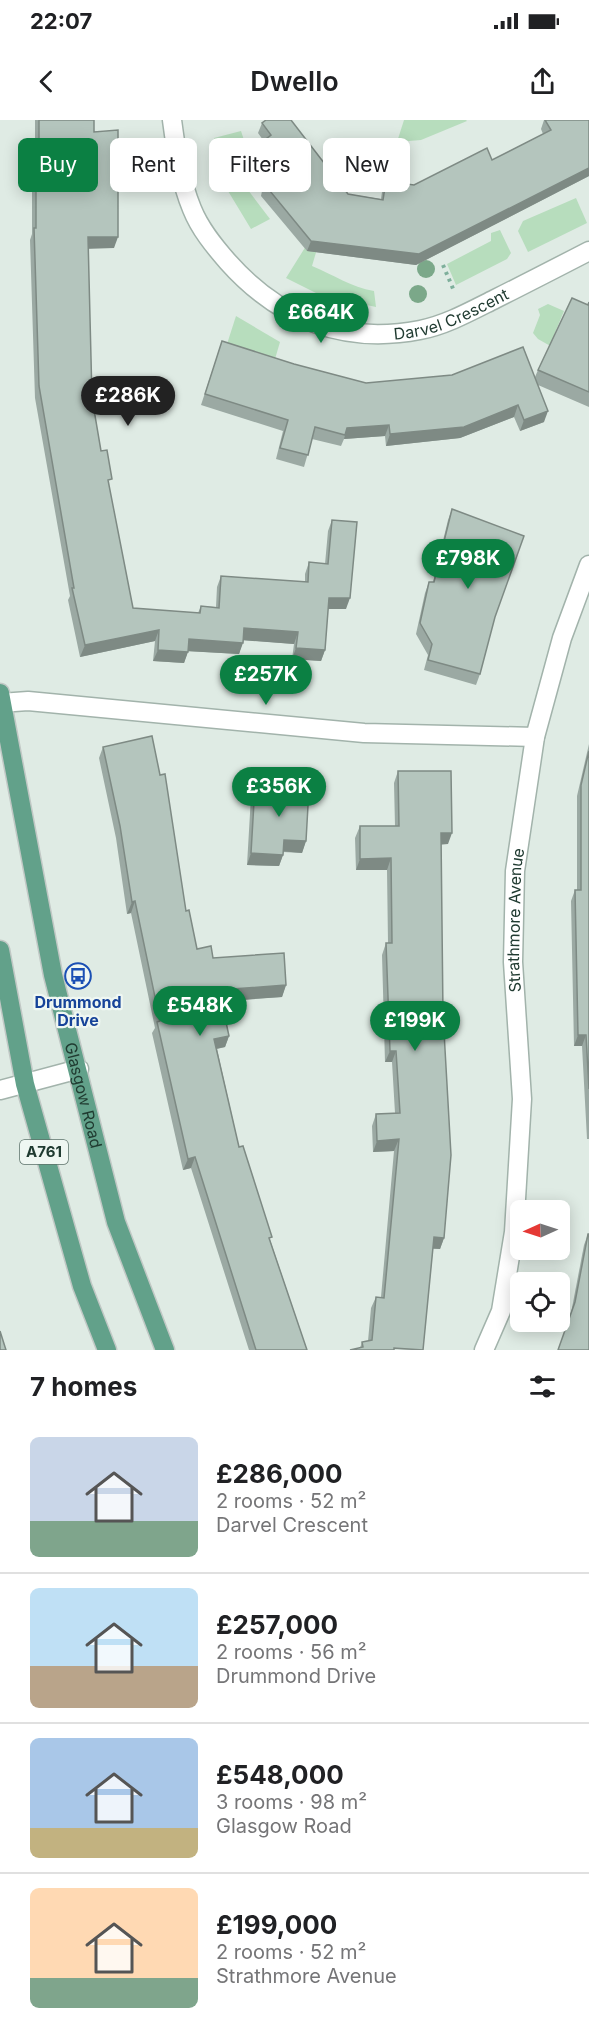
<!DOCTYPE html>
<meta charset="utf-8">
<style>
:root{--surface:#fff;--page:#f2f2f2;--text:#202124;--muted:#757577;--line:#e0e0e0;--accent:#0b8043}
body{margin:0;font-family:Inter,sans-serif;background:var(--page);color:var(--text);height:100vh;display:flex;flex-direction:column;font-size:22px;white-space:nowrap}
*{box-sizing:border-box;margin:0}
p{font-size:20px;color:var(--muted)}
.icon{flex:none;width:33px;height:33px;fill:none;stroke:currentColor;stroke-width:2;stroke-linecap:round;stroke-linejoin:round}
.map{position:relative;height:1230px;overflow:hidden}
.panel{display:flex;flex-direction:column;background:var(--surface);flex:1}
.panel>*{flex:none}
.banner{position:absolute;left:18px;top:18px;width:554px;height:54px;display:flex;gap:12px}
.needle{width:39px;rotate:267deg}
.buttons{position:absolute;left:510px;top:1080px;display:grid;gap:12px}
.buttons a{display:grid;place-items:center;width:60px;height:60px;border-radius:9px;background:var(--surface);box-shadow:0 3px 15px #0003;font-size:30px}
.price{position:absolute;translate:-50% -51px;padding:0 14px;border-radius:21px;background:var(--accent);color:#fff;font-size:20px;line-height:39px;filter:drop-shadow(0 2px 3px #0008)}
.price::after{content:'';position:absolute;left:50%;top:36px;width:18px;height:14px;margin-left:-9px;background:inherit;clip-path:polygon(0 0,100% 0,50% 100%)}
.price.current{background:#222;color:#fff}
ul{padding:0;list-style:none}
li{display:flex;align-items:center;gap:18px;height:150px;padding:0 30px}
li+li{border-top:2px solid var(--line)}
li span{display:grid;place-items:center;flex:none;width:168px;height:120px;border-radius:9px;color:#555}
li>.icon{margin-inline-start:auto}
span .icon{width:72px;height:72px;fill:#fffc;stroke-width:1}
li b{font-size:26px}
h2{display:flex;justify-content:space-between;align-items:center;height:72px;padding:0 30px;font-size:26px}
.chip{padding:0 21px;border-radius:9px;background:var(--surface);box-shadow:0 3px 15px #0003;font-size:21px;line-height:54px}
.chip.current{background:var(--accent);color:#fff}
.status{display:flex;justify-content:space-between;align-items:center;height:42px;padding:0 30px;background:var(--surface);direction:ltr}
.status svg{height:16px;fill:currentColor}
header{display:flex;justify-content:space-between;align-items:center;height:78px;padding:0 30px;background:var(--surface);font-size:27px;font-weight:600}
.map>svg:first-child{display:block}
.green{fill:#b7ddbd}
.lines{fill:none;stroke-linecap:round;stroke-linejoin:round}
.minor-casing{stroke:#a2b3ab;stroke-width:21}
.primary-casing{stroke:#c1c8c5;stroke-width:21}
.path{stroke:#7eaf9b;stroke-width:4;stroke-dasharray:3 4.5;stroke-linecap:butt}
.minor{stroke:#fff;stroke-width:18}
.primary{stroke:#62a18a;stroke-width:18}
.tree{fill:#7ba889}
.wall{fill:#9ba9a3}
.shaded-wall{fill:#7e8a84}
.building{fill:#b4c5bd;stroke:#7e8a84;stroke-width:1.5}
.labels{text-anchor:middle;stroke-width:4.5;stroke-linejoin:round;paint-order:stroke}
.shield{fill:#eff7f2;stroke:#5e736b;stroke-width:1.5}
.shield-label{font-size:15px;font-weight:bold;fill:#203b31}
.street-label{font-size:16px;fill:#203b31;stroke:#eff7f2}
.transit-label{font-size:16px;font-weight:bold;fill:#164399;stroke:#eff7f2}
</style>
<div class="status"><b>22:07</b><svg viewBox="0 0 49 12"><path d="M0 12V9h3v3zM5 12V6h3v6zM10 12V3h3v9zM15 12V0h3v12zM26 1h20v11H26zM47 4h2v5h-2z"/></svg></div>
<header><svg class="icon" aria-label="back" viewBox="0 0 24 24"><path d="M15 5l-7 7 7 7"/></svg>Dwello<svg class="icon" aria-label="share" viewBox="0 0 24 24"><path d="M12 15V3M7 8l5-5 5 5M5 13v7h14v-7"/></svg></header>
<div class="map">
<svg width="589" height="1230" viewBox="0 0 589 1230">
<rect width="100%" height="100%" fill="#dfebe4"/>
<g class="green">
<path d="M404 0H466L467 1 421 20 397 22Z"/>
<path d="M241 11 248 32 238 42 247 54 245 66 270 99 251 109 225 66 214 18Z"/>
<path d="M576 78 587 103 528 132 518 111 523 101Z"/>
<path d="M500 110 511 133 507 139 456 165 447 144 491 121V113Z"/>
<path d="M306 126 317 129 312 146C334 155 351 167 374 171L376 187 320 175 286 158Z"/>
<path d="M548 184 564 191 554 215 567 220 561 232 538 219 533 213 540 195 538 189Z"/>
<path d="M236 196 280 222 275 239 227 224Z"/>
</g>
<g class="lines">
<g class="minor-casing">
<g id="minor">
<path id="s1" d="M172 0C176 30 180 60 192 89 200 109 214 126 228 142 279 199 343 225 420 210 446 205 471 191 495 179 527 163 558 147 589 131"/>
<path d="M0 583 28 581 364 613 535 617"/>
<path d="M0 970 79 949"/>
<path id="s2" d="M484 1230 501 1191 514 1112 522 979 513 842 515 751 535 617 562 518 589 445"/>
</g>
</g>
<g class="primary-casing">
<g id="primary">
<path id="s3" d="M0 573 53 855 116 1102 165 1230"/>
<path d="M0 830 25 964 82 1166 107 1230"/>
</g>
</g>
<path class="path" d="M443 145 454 171"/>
<use href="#minor" class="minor"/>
<use href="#primary" class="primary"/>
</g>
<g class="tree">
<circle cx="426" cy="149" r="9"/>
<circle cx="418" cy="174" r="9"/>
</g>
<g class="wall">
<path d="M35 0H94V12L114 128H88L92 278 101 331 109 366 133 488 198 493 201 486 216 487 217 467 221 456 305 462V454L309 442 325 444 328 411 332 400 346 489H328L325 530 321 541 292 539 294 524 243 520 239 534 188 531 184 543 153 541 155 521 80 537 68 480 70 476 35 278 30 120 32 114V36L35 27Z"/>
<path d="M544 0H589V56L416 145 307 131 261 76 262 71 258 66 260 60 246 41 250 31 263 20 258 13 262 3 348 74 381 79 382 72 386 61 414 65 492 40 543 14 541 9Z"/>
<path d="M589 182V287L538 265 544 302 520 311 514 297 460 318 386 326 385 316 344 319 341 326 312 319 304 347 276 339 283 311 201 285 222 221 294 244 366 263 535 257 538 250Z"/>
<path d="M452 389 495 497 480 554 476 565 424 550 428 535 416 514 425 473 429 462H433L448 400Z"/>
<path d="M589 624V1019H587L582 926H574L571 781 575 770H577V676Z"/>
<path d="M103 627 186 791 197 829 213 838 286 865 282 877 222 881 229 916 225 927 217 929 239 1027 307 1230H249L191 1048 183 1050 152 913 155 908 131 793 127 794 116 718 99 638Z"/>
<path d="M398 651 448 724H441L444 1118 440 1129H433L423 1230 360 1228 362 1222 368 1221 371 1188 376 1177H381L394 1031 373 1032 372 1006 376 994 395 993 392 942H385L382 835 386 823H388L387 750H356L355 718 360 706H395L394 663Z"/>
<path d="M255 665 306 721 302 733 283 732V735L279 746 247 745 251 676Z"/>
<path d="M588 1114 589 1230 571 1193 584 1125Z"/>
</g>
<g class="shaded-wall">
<path d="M589 48V56L416 145 307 131 311 121Z"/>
<path d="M88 117H118L114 128 84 129Z"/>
<path d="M518 285 514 297 460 318 386 326 390 314Z"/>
<path d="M548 291 544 302 520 311 524 300Z"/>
<path d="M389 305 385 316 344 319 347 308Z"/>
<path d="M329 478H350L346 489H325Z"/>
<path d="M244 508 298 512 294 524 240 520Z"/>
<path d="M159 510 155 521 80 537 85 525Z"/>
<path d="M189 519 243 523 239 534 185 531Z"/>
<path d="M296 528 325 530 321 541 292 539Z"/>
<path d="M158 530 188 532 184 543 153 541Z"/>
<path d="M441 713H452L448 724 437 725Z"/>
<path d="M284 720 306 721 302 733 280 731Z"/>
<path d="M251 733 283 735 279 746 247 745Z"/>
<path d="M391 738 387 750H356L360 739Z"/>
<path d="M135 781 131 793 127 794 132 782Z"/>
<path d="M286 865 282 877 215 882 219 870Z"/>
<path d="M578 915H586L582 926H574Z"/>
<path d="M229 916 225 927 210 930 214 919Z"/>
<path d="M390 931H396L392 942H385Z"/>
<path d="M399 1019 394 1031 373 1032 377 1021Z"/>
<path d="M195 1037 191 1048 183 1050 188 1039Z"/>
<path d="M434 1117 444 1118 440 1129 430 1128Z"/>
</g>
<g class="building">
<path d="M39 0H94V12L118 10V117H88L92 278 101 331 107 330 112 359 108 360 133 488 200 493 201 486 219 488 221 456 308 462 309 442 328 444 332 400 357 402 350 478H329L325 530 296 528 298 512 244 508 243 523 189 519 188 532 158 530 159 510 85 525 72 468H74L39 266 34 108H36V25H39Z"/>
<path d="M266 0H291L348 74 383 80 386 61 414 65 487 28 492 40 551 10 545 0H589V48L419 134 311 121 265 65 268 63 262 55 266 52 250 31 271 15 262 3Z"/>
<path d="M572 178 588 185 589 182V272L538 250Z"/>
<path d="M222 221 294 244 366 263 452 255 523 227 548 291 524 300 518 285 464 307 390 314 389 305 347 308 345 315 315 307 308 335 280 328 288 300 205 274Z"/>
<path d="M452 389 524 416 495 497 480 554 428 540 432 524 420 503 429 462H434Z"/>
<path d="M152 616 160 655 165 654 186 791 189 790 197 829 211 826 213 838 284 833 286 865 219 870 229 916 214 919 239 1027 243 1026 272 1117 269 1118 307 1230H256L195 1037 188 1039 157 902 160 901 135 781 132 782 120 706 103 627Z"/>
<path d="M589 631V969L586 915H578L575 770H581V665Z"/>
<path d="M398 651H451L452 713H441L443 894 451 1035 444 1118 434 1117 423 1230 394 1228V1230H350L363 1227 362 1222 372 1220 376 1177 384 1178 399 1019 377 1021 376 994 400 993 396 931H390L386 823H392L391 738 360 739V706H399Z"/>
<path d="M255 665 309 668 306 721 284 720 283 735 251 733Z"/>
<path d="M588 1114H589V1230H558L575 1182Z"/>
<path d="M0 1211 6 1230H0Z"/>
</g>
<defs>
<g id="bus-ring" transform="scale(1.35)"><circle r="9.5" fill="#eff7f2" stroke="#1a4fb4" stroke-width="1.5"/><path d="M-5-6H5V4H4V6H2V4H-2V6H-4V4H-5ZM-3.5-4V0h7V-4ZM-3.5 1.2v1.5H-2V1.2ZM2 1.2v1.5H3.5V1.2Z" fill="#1a4fb4"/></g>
</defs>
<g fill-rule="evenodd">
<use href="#bus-ring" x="78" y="856"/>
</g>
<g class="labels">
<rect class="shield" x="20" y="1020" width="48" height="24" rx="4.5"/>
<g class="shield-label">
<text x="44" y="1037">A761</text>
</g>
<g class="street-label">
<text dy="6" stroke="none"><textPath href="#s1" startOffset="404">Darvel Crescent</textPath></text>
<text dy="6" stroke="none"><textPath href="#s2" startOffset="435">Strathmore Avenue</textPath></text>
<text dy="6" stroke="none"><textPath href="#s3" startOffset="411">Glasgow Road</textPath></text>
</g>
<g class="transit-label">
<text x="78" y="888">Drummond<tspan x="78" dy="18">Drive</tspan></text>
</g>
</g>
</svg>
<div class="buttons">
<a><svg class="needle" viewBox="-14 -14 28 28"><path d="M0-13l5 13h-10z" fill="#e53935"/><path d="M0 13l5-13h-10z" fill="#757577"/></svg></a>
<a><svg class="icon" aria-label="locate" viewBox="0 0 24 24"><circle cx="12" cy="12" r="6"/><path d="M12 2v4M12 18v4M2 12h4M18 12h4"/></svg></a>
</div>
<b class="price" style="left:321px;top:224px">£664K</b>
<b class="price current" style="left:128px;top:307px">£286K</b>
<b class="price" style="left:468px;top:470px">£798K</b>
<b class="price" style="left:266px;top:586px">£257K</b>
<b class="price" style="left:279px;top:698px">£356K</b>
<b class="price" style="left:200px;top:917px">£548K</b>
<b class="price" style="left:415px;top:932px">£199K</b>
<div class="banner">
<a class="chip current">Buy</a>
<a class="chip">Rent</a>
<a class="chip">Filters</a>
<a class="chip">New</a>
</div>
</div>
<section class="panel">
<h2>7 homes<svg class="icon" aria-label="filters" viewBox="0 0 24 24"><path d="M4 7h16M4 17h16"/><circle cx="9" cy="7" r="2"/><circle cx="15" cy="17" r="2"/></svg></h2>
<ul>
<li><span style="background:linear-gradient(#c9d6e8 70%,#7fa58c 0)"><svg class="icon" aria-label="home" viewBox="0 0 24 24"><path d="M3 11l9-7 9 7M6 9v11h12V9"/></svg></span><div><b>£286,000</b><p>2 rooms · 52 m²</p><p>Darvel Crescent</p></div></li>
<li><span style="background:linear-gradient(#bfe0f5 65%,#b9a48a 0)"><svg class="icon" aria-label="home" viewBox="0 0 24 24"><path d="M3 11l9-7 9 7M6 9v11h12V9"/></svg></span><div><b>£257,000</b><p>2 rooms · 56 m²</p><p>Drummond Drive</p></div></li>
<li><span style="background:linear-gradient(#a9c7e8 75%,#c2b280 0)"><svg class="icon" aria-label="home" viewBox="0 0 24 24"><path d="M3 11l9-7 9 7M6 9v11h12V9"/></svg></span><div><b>£548,000</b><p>3 rooms · 98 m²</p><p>Glasgow Road</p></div></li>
<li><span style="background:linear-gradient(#ffd9b3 75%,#7fa58c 0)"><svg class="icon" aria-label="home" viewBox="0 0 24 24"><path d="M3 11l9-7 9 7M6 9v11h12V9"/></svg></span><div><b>£199,000</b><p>2 rooms · 52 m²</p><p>Strathmore Avenue</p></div></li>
</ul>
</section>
